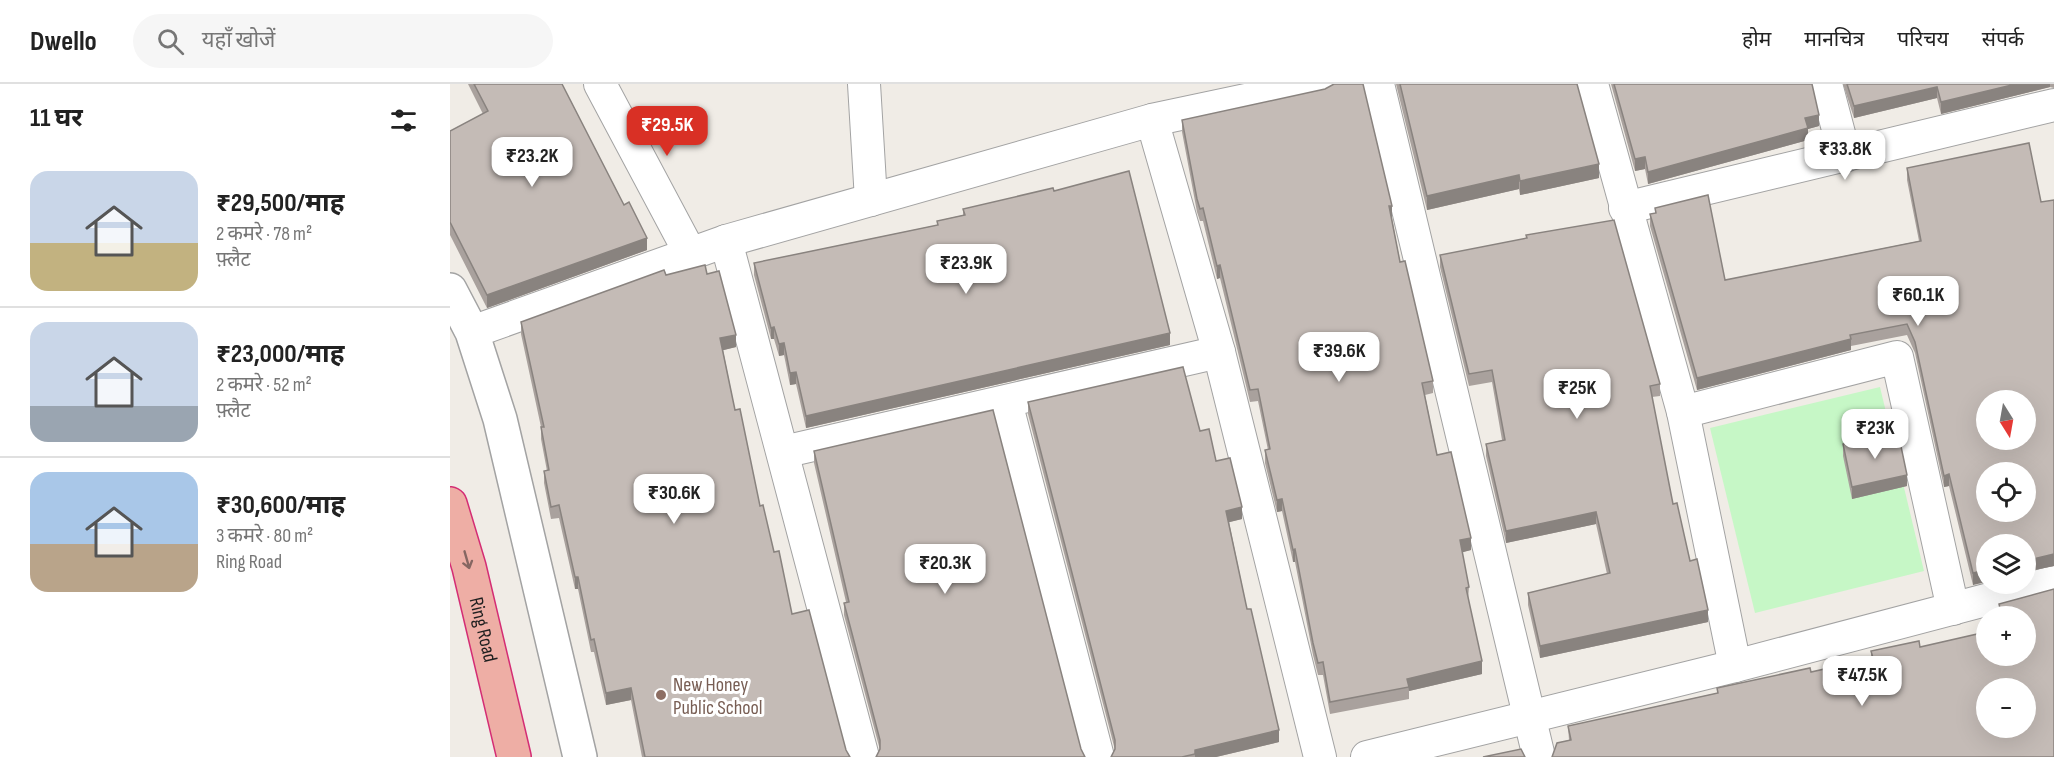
<!DOCTYPE html>
<html lang="hi">
<meta charset="utf-8">
<style>
:root{--surface:#fff;--page:#f6f6f6;--text:#222;--muted:#767676;--line:#e0e0e0;--accent:#d93025}
body{margin:0;font-family:"Sofia Sans Condensed","Noto Sans Devanagari",sans-serif;background:var(--page);color:var(--text);height:100vh;display:flex;flex-direction:column;font-size:22px;white-space:nowrap}
*{box-sizing:border-box;margin:0}
p{font-size:20px;color:var(--muted)}
.icon{flex:none;width:33px;height:33px;fill:none;stroke:currentColor;stroke-width:2;stroke-linecap:round;stroke-linejoin:round}
.map{position:relative;flex:1;overflow:hidden}
.details{display:flex;flex-direction:column;background:var(--surface);width:450px}
.details>*{flex:none}
.needle{width:39px;rotate:169deg}
.fabs{position:absolute;left:1526px;top:306px;display:grid;gap:12px}
.fabs a{display:grid;place-items:center;width:60px;height:60px;border-radius:50%;background:var(--surface);box-shadow:0 6px 24px #0002;font-size:30px}
.price{position:absolute;translate:-50% -51px;padding:0 14px;border-radius:12px;background:#fff;color:#222;font-size:20px;line-height:39px;filter:drop-shadow(0 2px 3px #0008)}
.price::after{content:'';position:absolute;left:50%;top:36px;width:18px;height:14px;margin-left:-9px;background:inherit;clip-path:polygon(0 0,100% 0,50% 100%)}
.price.current{background:var(--accent);color:#fff}
ul{padding:0;list-style:none}
li{display:flex;align-items:center;gap:18px;height:150px;padding:0 30px}
li+li{border-top:2px solid var(--line)}
li span{display:grid;place-items:center;flex:none;width:168px;height:120px;border-radius:18px;color:#555}
li>.icon{margin-inline-start:auto}
span .icon{width:72px;height:72px;fill:#fffc;stroke-width:1}
li b{font-size:26px}
h2{display:flex;justify-content:space-between;align-items:center;height:72px;padding:0 30px;font-size:26px}
header{display:flex;align-items:center;gap:36px;box-sizing:border-box;height:84px;padding:0 30px;background:var(--surface);border-bottom:2px solid var(--line)}
header strong{font-size:28px}
nav{display:flex;gap:33px;margin-inline-start:auto;font-size:21px}
.search{width:420px;height:54px;background:var(--page);display:flex;align-items:center;gap:15px;box-sizing:border-box;padding:0 21px;border-radius:33px;color:var(--muted);font-size:22px}
main{display:flex;flex:1;min-height:0}
.map>svg:first-child{display:block}
.park{fill:#c6f7c6}
.lines{fill:none;stroke-linecap:round;stroke-linejoin:round}
.minor-casing{stroke:#a3a3a3;stroke-width:34}
.tertiary-casing{stroke:#a3a3a3;stroke-width:36}
.trunk-casing{stroke:#d42d74;stroke-width:36}
.minor{stroke:#fff;stroke-width:32}
.tertiary{stroke:#fff;stroke-width:33}
.trunk{stroke:#eeaea5;stroke-width:33}
.wall{fill:#a9a19d;fill-rule:evenodd}
.shaded-wall{fill:#89837f}
.building{fill:#c4bbb6;stroke:#89837f;stroke-width:1.5;fill-rule:evenodd}
.oneway{stroke:#866662}
.education-dot{fill:#8d6e63;stroke:#fff;stroke-width:2}
.labels{text-anchor:middle;stroke-width:6;stroke-linejoin:round;paint-order:stroke}
.street-label{font-size:20px;fill:#1f1f1f;stroke:#fff}
.education-label{font-size:20px;fill:#785e54;stroke:#fff;text-anchor:start}
</style>
<header>
<strong>Dwello</strong>
<div class="search"><svg class="icon" aria-label="search" viewBox="0 0 24 24"><circle cx="10" cy="10" r="6"/><path d="M15 15l6 6"/></svg>यहाँ खोजें</div>
<nav><a>होम</a><a>मानचित्र</a><a>परिचय</a><a>संपर्क</a></nav>
</header>
<main>
<section class="details">
<h2>11 घर<svg class="icon" aria-label="filters" viewBox="0 0 24 24"><path d="M4 7h16M4 17h16"/><circle cx="9" cy="7" r="2"/><circle cx="15" cy="17" r="2"/></svg></h2>
<ul>
<li><span style="background:linear-gradient(#c9d6e8 60%,#c2b280 0)"><svg class="icon" aria-label="home" viewBox="0 0 24 24"><path d="M3 11l9-7 9 7M6 9v11h12V9"/></svg></span><div><b>₹29,500/माह</b><p>2 कमरे · 78 m²</p><p>फ़्लैट</p></div></li>
<li><span style="background:linear-gradient(#c9d6e8 70%,#9aa5b1 0)"><svg class="icon" aria-label="home" viewBox="0 0 24 24"><path d="M3 11l9-7 9 7M6 9v11h12V9"/></svg></span><div><b>₹23,000/माह</b><p>2 कमरे · 52 m²</p><p>फ़्लैट</p></div></li>
<li><span style="background:linear-gradient(#a9c7e8 60%,#b9a48a 0)"><svg class="icon" aria-label="home" viewBox="0 0 24 24"><path d="M3 11l9-7 9 7M6 9v11h12V9"/></svg></span><div><b>₹30,600/माह</b><p>3 कमरे · 80 m²</p><p>Ring Road</p></div></li>
</ul>
</section>
<div class="map">
<svg width="1604" height="673" viewBox="0 0 1604 673">
<rect width="100%" height="100%" fill="#f0ece6"/>
<path class="park" d="M1430 303 1474 487 1305 529 1260 344Z"/>
<g class="lines">
<g class="minor-casing">
<g id="minor">
<path d="M150 0 240 169"/>
<path d="M414 0 421 116"/>
<path d="M928 0 1089 673"/>
<path d="M1142 0 1233 328 1285 582"/>
<path d="M1376 0 1395 72"/>
<path d="M702 36 769 268 870 673"/>
<path d="M1175 124 1604 21"/>
<path d="M276 157 413 673"/>
<path d="M22 248 276 157 702 36 871 0"/>
<path d="M556 318 648 673"/>
<path d="M1233 328 1447 273 1503 525"/>
<path d="M333 368 769 268"/>
<path d="M917 673 1285 582 1604 498"/>
</g>
</g>
<g class="tertiary-casing">
<path id="tertiary" d="M0 206 22 248 50 335 130 673"/>
</g>
<g class="trunk-casing">
<g id="trunk">
<path id="s1" d="M0 420 19 483 64 673"/>
</g>
</g>
<use href="#minor" class="minor"/>
<use href="#tertiary" class="tertiary"/>
<use href="#trunk" class="trunk"/>
</g>
<g class="wall">
<path d="M18 0H112L197 166 37 224 0 151V47L33 30Z"/>
<path d="M946 0H1127L1149 94 1070 111 1069 105 977 126Z"/>
<path d="M1161 0H1362L1369 42 1358 45V56L1198 100 1195 85 1185 87Z"/>
<path d="M1393 0H1604V4L1600 3 1491 30 1487 14 1404 34Z"/>
<path d="M732 36 942 134 950 178 983 297V309L975 311 987 371 1021 466 1012 468 1019 503 1018 516 1032 590 959 607V615L880 630 873 591H868L863 571 845 478H843L832 427 827 428 815 379V366H818L808 317 800 318 770 194 767 195 753 137H750L747 128 732 48Z"/>
<path d="M1457 84 1591 118 1604 482 1575 488V460L1523 501 1499 402 1494 403 1465 269 1457 251 1401 262V266L1247 306 1200 142V130H1205V124L1275 196 1469 157 1457 96Z"/>
<path d="M604 107 720 261 356 344 346 300 340 301 334 271 329 272 324 255H321L304 191V179L487 141V137L513 131V125Z"/>
<path d="M990 171 1210 300V312L1202 313 1223 420 1258 538 1090 574 1078 521V509L1157 490 1146 440 1056 459 1036 372V360L1052 356 1042 298 1019 302 990 183Z"/>
<path d="M257 190 286 263 273 266 285 326 310 422 324 468 342 530 396 666 400 673H192L181 616 156 621 144 568H141L128 505H125L109 434 101 435 94 399V387H97L91 355V343L71 250V238L216 191Z"/>
<path d="M578 318 750 347 766 377 792 435 779 438 797 525 829 658 766 673H661L665 666 578 330Z"/>
<path d="M1393 360 1457 402 1402 415 1393 372Z"/>
<path d="M364 367 631 665 430 666 394 531V519L396 518 364 379Z"/>
<path d="M1604 505V673H1102L1107 659 1119 656 1118 642 1267 609V604L1360 584 1361 588 1421 575V567L1469 557 1470 563 1536 548V572H1575V532H1549V520ZM1536 604H1575V644H1536Z"/>
</g>
<g class="shaded-wall">
<path d="M1566 0H1600V3L1491 30V18Z"/>
<path d="M1487 3V14L1404 34V22Z"/>
<path d="M1369 31V42L1358 45V56L1198 100V88L1355 34Z"/>
<path d="M1195 73V85L1185 87V75Z"/>
<path d="M1149 80V94L1070 111V97Z"/>
<path d="M1069 91V105L977 126V112Z"/>
<path d="M939 122H942V134L939 135Z"/>
<path d="M197 154V166L37 224V211Z"/>
<path d="M770 181V194L767 195V182Z"/>
<path d="M324 243V255H321V244Z"/>
<path d="M720 249V261L356 344V332Z"/>
<path d="M286 251V263L270 267V254Z"/>
<path d="M1401 255V266L1247 306V294Z"/>
<path d="M334 259V271L329 272V260Z"/>
<path d="M346 288V300L340 301V289Z"/>
<path d="M1499 390V402L1494 403V392Z"/>
<path d="M1457 391V402L1402 415V403Z"/>
<path d="M832 415V427L827 428V416Z"/>
<path d="M792 423V435L776 439V427Z"/>
<path d="M1146 428V440L1056 459V447Z"/>
<path d="M1021 454V466L1010 469V456Z"/>
<path d="M845 465V478H843V466Z"/>
<path d="M1604 470V482L1575 488V477Z"/>
<path d="M1536 486V498L1523 501V489Z"/>
<rect x="125" y="493" width="3" height="12"/>
<path d="M1258 526V538L1090 574V562Z"/>
<path d="M1032 577V590L959 607 957 595Z"/>
<path d="M181 604V616L156 621V609Z"/>
<path d="M829 646V658L766 673H745V666Z"/>
</g>
<g class="building">
<path d="M24 0H112L174 121 179 118 197 154 37 211 0 138V47L38 27Z"/>
<path d="M884 0H913L942 122H939L950 178 955 177 983 297 972 299 987 371 1001 368 1021 454 1010 456 1019 503 1016 504 1032 577 957 595 959 603 880 618 873 578 868 579 863 559 845 465 843 466 832 415 827 416 815 366 820 365 808 305 800 306 770 181 767 182 753 124 750 125 747 115 732 36 875 5Z"/>
<path d="M950 0H1127L1149 80 1070 97 1069 91 977 112Z"/>
<path d="M1164 0H1362L1369 31 1355 34 1358 44 1198 88 1195 73 1185 75Z"/>
<path d="M1397 0H1566L1491 18 1487 3 1404 22Z"/>
<path d="M1579 59 1591 118 1604 116V470L1575 477V460H1536V486L1523 489 1499 390 1494 392 1465 258 1457 240 1400 251 1401 255 1247 294 1200 130 1206 129 1205 124 1258 111 1275 196 1471 157 1457 84ZM1536 316H1575V356H1536ZM1536 388H1575V428H1536Z"/>
<path d="M679 87 720 249 356 332 346 288 340 289 334 259 329 260 324 243 321 244 304 179 488 141 487 137 515 131 513 125 603 104 604 107Z"/>
<path d="M1164 136 1210 300 1200 302 1223 420 1227 419 1240 477 1247 475 1258 526 1090 562 1078 509 1160 489 1146 428 1056 447 1036 360 1055 356 1042 286 1019 290 990 171 1077 154 1076 151Z"/>
<path d="M255 181 257 190 269 187 286 251 270 254 285 326 290 325 310 422 313 421 324 468 329 467 342 530 359 526 396 666 400 673H195L181 604 156 609 144 555 141 556 128 493H125L109 421 101 423 94 387 99 386 91 343H94L71 238 214 186 216 191Z"/>
<path d="M733 283 750 347 759 345 766 377 780 374 792 423 776 427 797 525H801L829 646 745 666V670L732 673H661L665 665V656L578 318Z"/>
<path d="M543 326 631 665 635 673H426L430 665V656L394 519 399 518 364 367Z"/>
<path d="M1448 348 1457 391 1402 403 1393 360Z"/>
<path d="M1604 505V673H1102L1107 659 1121 656 1118 642 1268 609 1267 604 1360 584 1361 588 1423 574 1421 567 1469 557 1470 563 1536 548V572H1575V532H1552L1549 520ZM1536 604H1575V644H1536Z"/>
<path d="M1071 665 1075 673H1033Z"/>
</g>
<defs><path id="oneway-shaft" d="M-6 0H5M1.5-3L5.5 0L1.5 3" fill="none" stroke-width="1.6" stroke-linecap="round" stroke-linejoin="round" transform="scale(1.5)"/></defs>
<use class="oneway" href="#oneway-shaft" transform="translate(17 476) rotate(74)"/>
<circle class="education-dot" cx="211" cy="611" r="6"/>
<g class="labels">
<g class="street-label">
<text dy="7" stroke="none"><textPath href="#s1" startOffset="130">Ring Road</textPath></text>
</g>
<g class="education-label">
<text x="223" y="607">New Honey<tspan x="223" dy="23">Public School</tspan></text>
</g>
</g>
</svg>
<div class="fabs">
<a><svg class="needle" viewBox="-14 -14 28 28"><path d="M0-13l5 13h-10z" fill="#e53935"/><path d="M0 13l5-13h-10z" fill="#767676"/></svg></a>
<a><svg class="icon" aria-label="locate" viewBox="0 0 24 24"><circle cx="12" cy="12" r="6"/><path d="M12 2v4M12 18v4M2 12h4M18 12h4"/></svg></a>
<a><svg class="icon" aria-label="layers" viewBox="0 0 24 24"><path d="M12 4l9 5-9 5-9-5zM3 14l9 5 9-5"/></svg></a>
<a>+</a>
<a>−</a>
</div>
<b class="price current" style="left:217px;top:73px">₹29.5K</b>
<b class="price" style="left:1395px;top:97px">₹33.8K</b>
<b class="price" style="left:82px;top:104px">₹23.2K</b>
<b class="price" style="left:516px;top:211px">₹23.9K</b>
<b class="price" style="left:1468px;top:243px">₹60.1K</b>
<b class="price" style="left:889px;top:299px">₹39.6K</b>
<b class="price" style="left:1127px;top:336px">₹25K</b>
<b class="price" style="left:1425px;top:376px">₹23K</b>
<b class="price" style="left:224px;top:441px">₹30.6K</b>
<b class="price" style="left:495px;top:511px">₹20.3K</b>
<b class="price" style="left:1412px;top:623px">₹47.5K</b>
</div>
</main>
